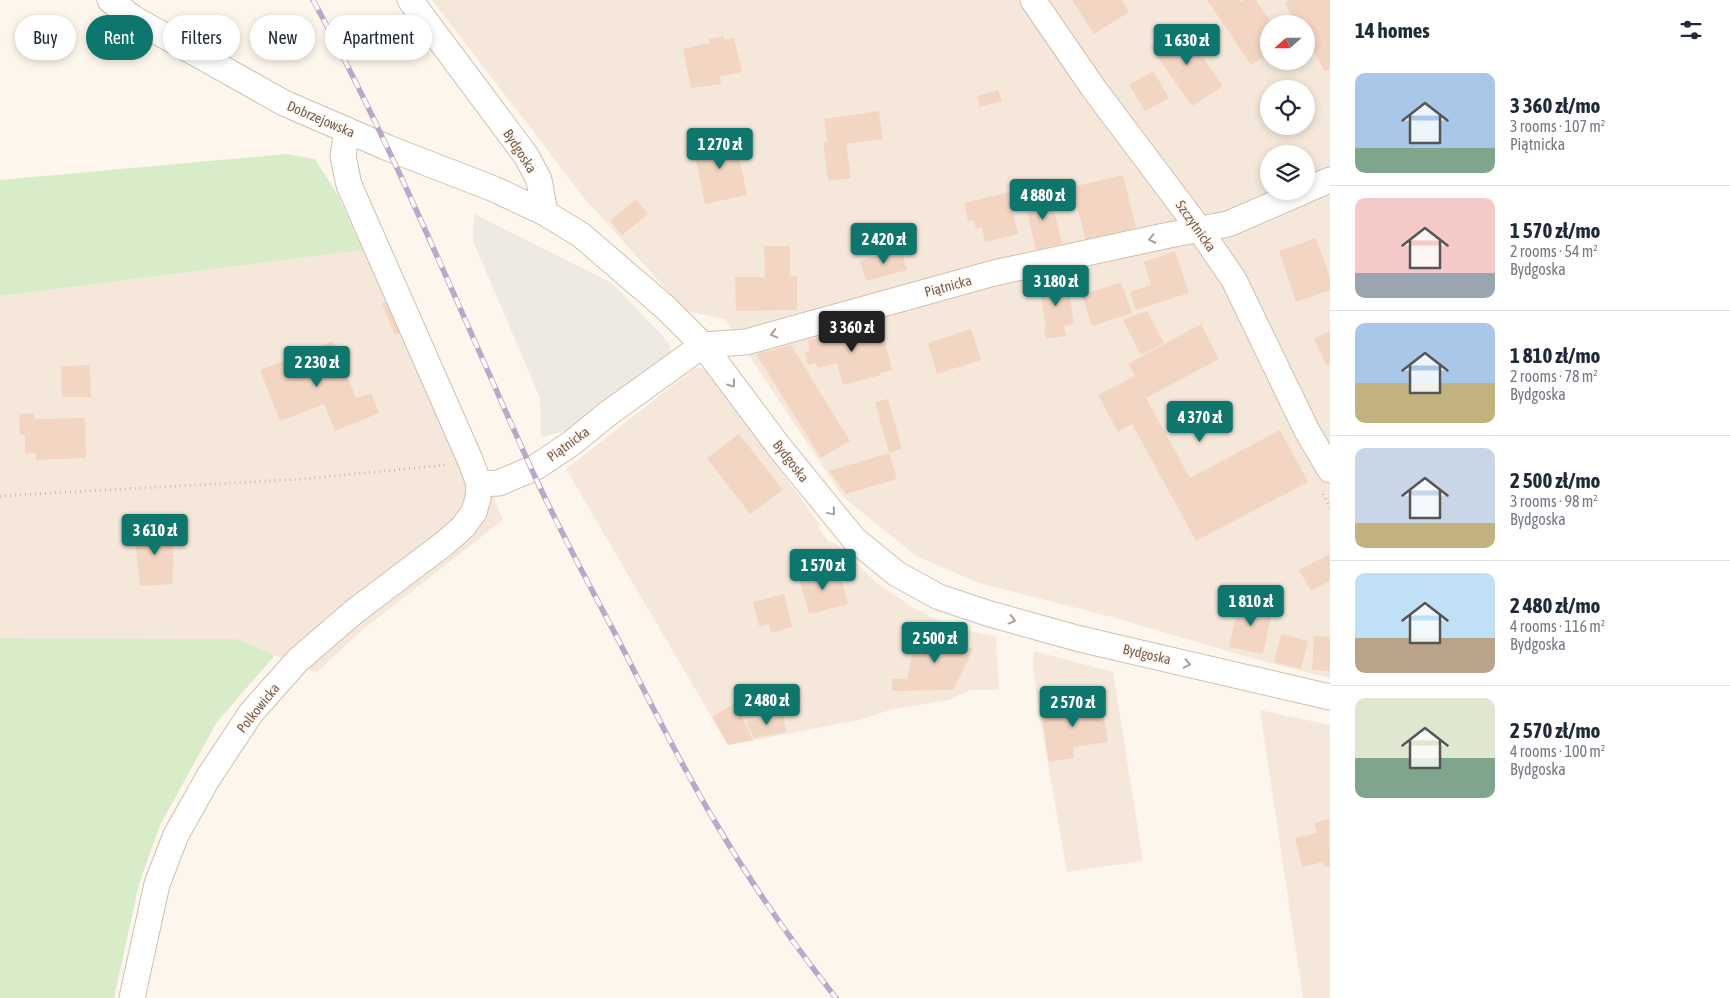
<!DOCTYPE html>
<meta charset="utf-8">
<style>
:root{--surface:#fff;--page:#f2f2f3;--text:#1f2937;--muted:#747a83;--line:#e0e1e3;--accent:#0f766e}
body{margin:0;font-family:"Asap Condensed",sans-serif;background:var(--page);color:var(--text);height:100vh;display:flex;flex-direction:column;font-size:19px;white-space:nowrap}
*{box-sizing:border-box;margin:0}
p{font-size:16px;color:var(--muted)}
.icon{flex:none;width:28px;height:28px;fill:none;stroke:currentColor;stroke-width:2;stroke-linecap:round;stroke-linejoin:round}
.map{position:relative;flex:1;overflow:hidden}
.drawer{display:flex;flex-direction:column;background:var(--surface);width:400px}
.drawer>*{flex:none}
.banner{position:absolute;left:15px;top:15px;width:475px;height:45px;display:flex;gap:10px}
.needle{width:32px;rotate:249deg}
.fabs{position:absolute;left:1260px;top:15px;display:grid;gap:10px}
.fabs a{display:grid;place-items:center;width:55px;height:55px;border-radius:50%;background:var(--surface);box-shadow:0 2px 8px #0003;font-size:25px}
.price{position:absolute;translate:-50% -42px;padding:0 11px;border-radius:5px;background:var(--accent);color:#fff;font-size:16px;line-height:32px;filter:drop-shadow(0 1px 2px #0008)}
.price::after{content:'';position:absolute;left:50%;top:30px;width:15px;height:11px;margin-left:-8px;background:inherit;clip-path:polygon(0 0,100% 0,50% 100%)}
.price.on{background:#222;color:#fff}
ul{padding:0;list-style:none}
li{display:flex;align-items:center;gap:15px;height:125px;padding:0 25px}
li+li{border-top:1px solid var(--line)}
li span{display:grid;place-items:center;flex:none;width:140px;height:100px;border-radius:10px;color:#555}
li>.icon{margin-inline-start:auto}
span .icon{width:60px;height:60px;fill:#fffc;stroke-width:1}
li b{font-size:21px}
h2{display:flex;justify-content:space-between;align-items:center;height:60px;padding:0 25px;font-size:21px}
.pill{padding:0 18px;border-radius:22px;background:var(--surface);box-shadow:0 2px 8px #0003;font-size:18px;line-height:45px}
.pill.on{background:var(--accent);color:#fff}
main{display:flex;flex:1;min-height:0}
.map>svg:first-child{display:block}
.residential{fill:#f5e8da;fill-rule:evenodd}
.industrial{fill:#efe9e4}
.green{fill:#d8ecc9}
.building{fill:#f3d5c3}
.lines{fill:none;stroke-linecap:round;stroke-linejoin:round}
.minor-casing{stroke:#d1beb0;stroke-width:27}
.path{stroke:#d9b8a5;stroke-width:3;stroke-dasharray:1 4;stroke-linecap:butt}
.minor{stroke:#fff;stroke-width:25}
.rail-casing{stroke:#b9a8c9;stroke-width:5.5}
.rail{stroke:#fffaf3;stroke-width:4;stroke-dasharray:11;stroke-linecap:butt}
.oneway{stroke:#af9d94}
.labels{text-anchor:middle;stroke-width:4;stroke-linejoin:round;paint-order:stroke}
.street-label{font-size:14px;fill:#7a5c4d;stroke:#fffaf3}
</style>
<main>
<div class="map">
<svg width="1330" height="998" viewBox="0 0 1330 998">
<rect width="100%" height="100%" fill="#fdf6ec"/>
<g class="residential">
<path d="M432 0H1330V678L1251 658 1112 617 979 583 916 556 843 497 725 319 686 311 585 199ZM1269 24H1306V61H1269ZM1269 89H1306V126H1269ZM1269 154H1306V191H1269Z"/>
<path d="M389 242 503 520 361 631 316 673 237 639 0 638V296L363 250Z"/>
<path d="M695 368 707 369 819 524V529L829 542 835 543 878 584 912 607 933 618 964 630 996 636 999 690H971L948 700 890 710 859 720 728 745 566 469Z"/>
<path d="M1034 651 1113 672 1143 861 1067 872 1038 706 1033 664Z"/>
<path d="M1260 710 1330 725V998H1303Z"/>
</g>
<path class="industrial" d="M474 214 612 283 669 343 671 352 574 429 541 437 540 398 473 241Z"/>
<g class="green">
<path d="M287 154 315 159 337 194 363 250 0 296V180Z"/>
<path d="M0 638 237 639 275 655 217 722 160 825 139 884 114 998H0Z"/>
</g>
<g class="building">
<path d="M1072 0H1122L1129 12 1094 34Z"/>
<path d="M1207 0H1240L1241 2 1244 0H1256L1272 24H1269V53L1251 65Z"/>
<path d="M1290 0H1330V69L1325 71 1306 39V24H1297L1285 3Z"/>
<path d="M1181 27 1223 86 1192 106 1150 46Z"/>
<path d="M724 36V40L734 38 742 72 720 76 721 84 691 88 683 49 709 43V39Z"/>
<path d="M1153 71 1169 98 1145 111 1129 85Z"/>
<path d="M998 90 1002 101 980 107 977 96Z"/>
<path d="M879 111 883 139 846 144 851 178 828 181 823 142 827 141 824 119Z"/>
<path d="M735 137 747 195 705 204 693 145Z"/>
<path d="M1123 175 1136 228 1086 241 1072 187Z"/>
<path d="M1009 192 1018 234 985 242 982 227 976 229 974 220 968 221 964 203Z"/>
<path d="M1050 192 1062 244 1036 250 1024 198Z"/>
<path d="M636 199 648 214 622 235 610 221Z"/>
<path d="M1316 238 1330 278V290L1296 302 1279 251Z"/>
<path d="M764 246H790V276H797V310L736 311 735 277H765Z"/>
<path d="M901 249 907 270 866 281 860 261Z"/>
<path d="M1175 251 1189 293 1136 310 1130 292 1151 285 1144 262Z"/>
<path d="M1067 278 1074 324 1064 326 1066 336 1046 339 1044 328 1046 327 1039 282Z"/>
<path d="M1121 282 1132 313 1092 326 1082 295Z"/>
<path d="M391 300 404 331 395 335 382 304Z"/>
<path d="M1147 311 1164 343 1141 355 1123 320Z"/>
<path d="M880 321 892 370 880 373 881 375 843 385 837 363 818 368 816 363 808 365 805 352 810 351 808 340Z"/>
<path d="M1201 324 1219 359 1146 398 1190 478 1280 430 1308 482 1196 541 1132 424 1118 432 1098 395 1135 376 1128 364Z"/>
<path d="M971 329 981 360 937 374 928 343Z"/>
<path d="M1330 331V364L1326 365 1314 339Z"/>
<path d="M333 341 356 398 371 393 379 413 335 431 324 404 280 421 260 370Z"/>
<path d="M791 345 850 441 821 458 756 354Z"/>
<path d="M90 365 91 397H62L61 366Z"/>
<path d="M888 399 902 449 889 453 875 402Z"/>
<path d="M34 413 35 419 85 418 86 458 36 460V453L25 454V435H20L19 414Z"/>
<path d="M739 434 783 490 750 514 707 458Z"/>
<path d="M889 453 897 479 846 494 829 471Z"/>
<path d="M149 525H156L159 529 171 528 174 569H172L173 584 140 586 134 530H146Z"/>
<path d="M1330 554V581L1311 591 1299 570Z"/>
<path d="M809 570 811 578 839 571 848 604 809 614 798 573Z"/>
<path d="M784 594 792 627 771 633 769 624 759 626 753 602Z"/>
<path d="M1240 600 1273 608 1263 654 1229 647Z"/>
<path d="M927 626 973 649 953 690 892 691V679H907L911 659Z"/>
<path d="M1281 634 1308 641 1301 669 1274 662Z"/>
<path d="M1314 636 1330 637V671L1312 670Z"/>
<path d="M1101 700 1108 742 1073 747 1074 758 1049 762 1041 709Z"/>
<path d="M735 703 753 740 728 745 712 717Z"/>
<path d="M783 714 786 732 754 738 746 722Z"/>
<path d="M1329 819 1330 866 1324 867 1323 862 1302 867 1295 838 1317 833 1314 823Z"/>
</g>
<g class="lines">
<g class="minor-casing">
<g id="minor">
<path d="M110 0 133 18 284 103 388 148 494 189 545 213 581 235 666 308 703 345 780 448 854 539 897 574 939 597 990 614 1080 639 1330 697"/>
<path d="M410 0 527 157 539 180 545 213"/>
<path d="M1033 0 1094 89 1200 230 1234 280 1307 431 1330 470"/>
<path d="M1306 190 1330 180"/>
<path d="M479 484 499 483 536 467 572 443 606 415 703 345 746 342 994 273 1169 235 1228 224 1304 191"/>
<path d="M132 998 157 884 176 835 208 778 251 713 298 660 355 611 445 543 463 527 474 512 478 498 479 484 471 462 349 185 343 156 347 130"/>
</g>
</g>
<g class="path">
<path d="M1323 494 1330 508"/>
<path d="M0 496 303 479 445 465"/>
</g>
<use href="#minor" class="minor"/>
<g class="rail-casing">
<path id="rail" d="M313 0C395 151 460 311 531 468 558 528 590 586 621 645 651 704 680 763 714 820 750 882 791 941 836 998"/>
</g>
<use href="#rail" class="rail"/>
</g>
<defs><path id="oneway-chevron" d="M-2-3.5L2.5 0L-2 3.5" fill="none" stroke-width="1.6" stroke-linecap="round" stroke-linejoin="round" transform="scale(1.25)"/></defs>
<g class="oneway">
<use href="#oneway-chevron" transform="translate(1152 239) rotate(168)"/>
<use href="#oneway-chevron" transform="translate(774 334) rotate(165)"/>
<use href="#oneway-chevron" transform="translate(732 384) rotate(53)"/>
<use href="#oneway-chevron" transform="translate(832 512) rotate(50)"/>
<use href="#oneway-chevron" transform="translate(1012 620) rotate(15)"/>
<use href="#oneway-chevron" transform="translate(1187 664) rotate(13)"/>
</g>
<g class="labels">
<g class="street-label">
<text transform="translate(321 119) rotate(23)" y="5">Dobrzejowska</text>
<text transform="translate(520 151) rotate(57)" y="5">Bydgoska</text>
<text transform="translate(1196 226) rotate(55)" y="5">Szczytnicka</text>
<text transform="translate(948 286) rotate(-15)" y="5">Piątnicka</text>
<text transform="translate(568 444) rotate(-36)" y="5">Piątnicka</text>
<text transform="translate(791 461) rotate(52)" y="5">Bydgoska</text>
<text transform="translate(1147 654) rotate(13)" y="5">Bydgoska</text>
<text transform="translate(258 708) rotate(-51)" y="5">Polkowicka</text>
</g>
</g>
</svg>
<div class="fabs">
<a><svg class="needle" viewBox="-14 -14 28 28"><path d="M0-13l5 13h-10z" fill="#e53935"/><path d="M0 13l5-13h-10z" fill="#747a83"/></svg></a>
<a><svg class="icon" aria-label="locate" viewBox="0 0 24 24"><circle cx="12" cy="12" r="6"/><path d="M12 2v4M12 18v4M2 12h4M18 12h4"/></svg></a>
<a><svg class="icon" aria-label="layers" viewBox="0 0 24 24"><path d="M12 4l9 5-9 5-9-5zM3 14l9 5 9-5"/></svg></a>
</div>
<b class="price" style="left:1187px;top:66px">1 630 zł</b>
<b class="price" style="left:720px;top:170px">1 270 zł</b>
<b class="price" style="left:1043px;top:221px">4 880 zł</b>
<b class="price" style="left:884px;top:265px">2 420 zł</b>
<b class="price" style="left:1056px;top:307px">3 180 zł</b>
<b class="price on" style="left:852px;top:353px">3 360 zł</b>
<b class="price" style="left:317px;top:388px">2 230 zł</b>
<b class="price" style="left:1200px;top:443px">4 370 zł</b>
<b class="price" style="left:155px;top:556px">3 610 zł</b>
<b class="price" style="left:823px;top:591px">1 570 zł</b>
<b class="price" style="left:1251px;top:627px">1 810 zł</b>
<b class="price" style="left:935px;top:664px">2 500 zł</b>
<b class="price" style="left:767px;top:726px">2 480 zł</b>
<b class="price" style="left:1073px;top:728px">2 570 zł</b>
<div class="banner">
<a class="pill">Buy</a>
<a class="pill on">Rent</a>
<a class="pill">Filters</a>
<a class="pill">New</a>
<a class="pill">Apartment</a>
</div>
</div>
<section class="drawer">
<h2>14 homes<svg class="icon" aria-label="filters" viewBox="0 0 24 24"><path d="M4 7h16M4 17h16"/><circle cx="9" cy="7" r="2"/><circle cx="15" cy="17" r="2"/></svg></h2>
<ul>
<li><span style="background:linear-gradient(#a9c7e8 75%,#7fa58c 0)"><svg class="icon" aria-label="home" viewBox="0 0 24 24"><path d="M3 11l9-7 9 7M6 9v11h12V9"/></svg></span><div><b>3 360 zł/mo</b><p>3 rooms · 107 m²</p><p>Piątnicka</p></div></li>
<li><span style="background:linear-gradient(#f6c9c9 75%,#9aa5b1 0)"><svg class="icon" aria-label="home" viewBox="0 0 24 24"><path d="M3 11l9-7 9 7M6 9v11h12V9"/></svg></span><div><b>1 570 zł/mo</b><p>2 rooms · 54 m²</p><p>Bydgoska</p></div></li>
<li><span style="background:linear-gradient(#a9c7e8 60%,#c2b280 0)"><svg class="icon" aria-label="home" viewBox="0 0 24 24"><path d="M3 11l9-7 9 7M6 9v11h12V9"/></svg></span><div><b>1 810 zł/mo</b><p>2 rooms · 78 m²</p><p>Bydgoska</p></div></li>
<li><span style="background:linear-gradient(#c9d6e8 75%,#c2b280 0)"><svg class="icon" aria-label="home" viewBox="0 0 24 24"><path d="M3 11l9-7 9 7M6 9v11h12V9"/></svg></span><div><b>2 500 zł/mo</b><p>3 rooms · 98 m²</p><p>Bydgoska</p></div></li>
<li><span style="background:linear-gradient(#bfe0f5 65%,#b9a48a 0)"><svg class="icon" aria-label="home" viewBox="0 0 24 24"><path d="M3 11l9-7 9 7M6 9v11h12V9"/></svg></span><div><b>2 480 zł/mo</b><p>4 rooms · 116 m²</p><p>Bydgoska</p></div></li>
<li><span style="background:linear-gradient(#dfe7d0 60%,#7fa58c 0)"><svg class="icon" aria-label="home" viewBox="0 0 24 24"><path d="M3 11l9-7 9 7M6 9v11h12V9"/></svg></span><div><b>2 570 zł/mo</b><p>4 rooms · 100 m²</p><p>Bydgoska</p></div></li>
</ul>
</section>
</main>
